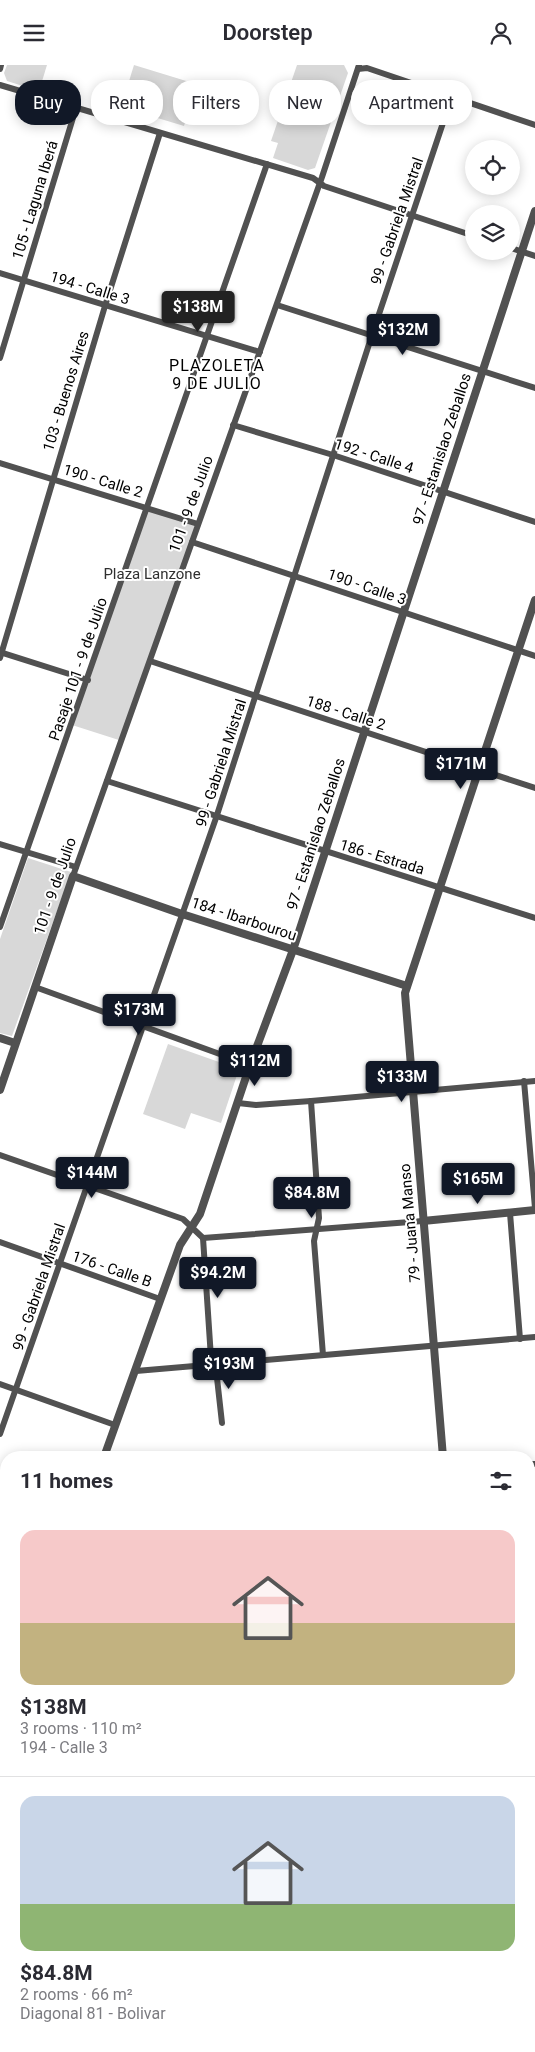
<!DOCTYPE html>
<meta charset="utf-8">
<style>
:root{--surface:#fff;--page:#f2f2f3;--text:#2b2b33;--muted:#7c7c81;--line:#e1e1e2;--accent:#111827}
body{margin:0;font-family:Roboto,sans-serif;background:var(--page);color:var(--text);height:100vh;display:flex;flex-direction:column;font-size:19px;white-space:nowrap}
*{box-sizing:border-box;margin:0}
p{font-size:16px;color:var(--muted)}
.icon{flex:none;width:28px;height:28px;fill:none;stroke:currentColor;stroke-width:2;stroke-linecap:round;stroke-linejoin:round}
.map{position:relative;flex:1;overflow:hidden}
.drawer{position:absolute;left:0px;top:1386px;width:535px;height:601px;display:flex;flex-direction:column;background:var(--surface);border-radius:20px 20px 0 0;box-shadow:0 2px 12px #0003}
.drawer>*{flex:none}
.banner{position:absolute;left:15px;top:15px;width:505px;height:45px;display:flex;gap:10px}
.buttons{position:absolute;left:465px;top:75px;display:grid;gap:10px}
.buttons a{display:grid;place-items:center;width:55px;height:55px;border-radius:50%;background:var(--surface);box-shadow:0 2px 12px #0003;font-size:25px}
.price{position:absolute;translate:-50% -42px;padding:0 11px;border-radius:5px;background:var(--accent);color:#fff;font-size:16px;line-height:32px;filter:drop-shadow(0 1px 2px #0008)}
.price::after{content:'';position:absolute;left:50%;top:30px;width:15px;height:11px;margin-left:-8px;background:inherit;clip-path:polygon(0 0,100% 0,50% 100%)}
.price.active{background:#222;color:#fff}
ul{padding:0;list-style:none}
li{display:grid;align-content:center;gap:10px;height:265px;padding:0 20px}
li+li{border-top:1px solid var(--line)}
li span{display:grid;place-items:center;height:155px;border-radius:15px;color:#555}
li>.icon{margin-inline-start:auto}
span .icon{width:90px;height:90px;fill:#fffc;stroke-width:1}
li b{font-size:21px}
h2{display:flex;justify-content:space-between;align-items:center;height:60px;padding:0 20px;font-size:21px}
.chip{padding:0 18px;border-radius:20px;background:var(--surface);box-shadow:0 2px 12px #0003;font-size:18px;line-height:45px}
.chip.active{background:var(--accent);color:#fff}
header{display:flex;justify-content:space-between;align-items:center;height:65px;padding:0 20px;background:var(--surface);font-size:22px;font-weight:600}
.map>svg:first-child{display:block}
.green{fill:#d8d8d8}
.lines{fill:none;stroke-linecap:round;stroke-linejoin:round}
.primary-casing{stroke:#dbdbdb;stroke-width:12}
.minor{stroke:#515151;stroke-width:6}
.tertiary{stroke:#515151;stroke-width:8}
.primary{stroke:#000;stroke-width:10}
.labels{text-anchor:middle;stroke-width:4;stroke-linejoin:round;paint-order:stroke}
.street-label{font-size:15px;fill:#000;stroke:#fff}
.park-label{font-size:15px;fill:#2f2f2f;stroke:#fff}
.neighbourhood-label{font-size:16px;letter-spacing:1px;fill:#000;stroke:#fff}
</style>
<header><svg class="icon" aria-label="menu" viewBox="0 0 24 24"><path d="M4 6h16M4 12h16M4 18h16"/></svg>Doorstep<svg class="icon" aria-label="person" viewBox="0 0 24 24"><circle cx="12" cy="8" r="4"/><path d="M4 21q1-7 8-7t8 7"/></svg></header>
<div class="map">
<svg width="535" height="1987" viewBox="0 0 535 1987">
<rect width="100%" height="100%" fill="#fff"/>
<g class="green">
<path d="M7 0H47L39 26 7 16 4 8Z"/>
<path d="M134 0 196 19 184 61 121 42Z"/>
<path d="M297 0H344L348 8 315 103 308 105 273 93 278 78 271 76Z"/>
<path d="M148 443 198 459 122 676 72 660Z"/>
<path d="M28 793 71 807 12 971 0 968V874Z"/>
<path d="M168 979 236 1003 237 1010 221 1058 191 1048 185 1064 143 1049Z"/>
</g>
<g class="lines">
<g class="primary-casing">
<g id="primary">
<path d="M529 1844H535"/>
<path d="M529 1862 535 1861"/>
<path d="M0 1889H6"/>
<path d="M0 1908 6 1907"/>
</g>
</g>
<g class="minor">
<path d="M0 4 1 0"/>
<path d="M358 4 367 3 535 60"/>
<path d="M0 20 313 113 324 121 474 171"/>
<path d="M511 183 535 191"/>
<path d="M0 208 260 287"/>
<path d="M277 240 535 323"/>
<path d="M0 293 76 43"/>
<path d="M233 360 333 390 535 457"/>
<path d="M0 398 198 459"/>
<path d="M192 477 535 591"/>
<path d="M0 587 88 615"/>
<path d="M0 593 105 241 160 68"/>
<path d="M150 596 535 723"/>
<path d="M107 716 535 853"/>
<path d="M0 779 76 802"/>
<path d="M73 811 322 112 359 0"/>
<path d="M0 862 267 99"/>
<path d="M35 922 250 1000"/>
<path d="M524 1016 535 1143"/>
<path d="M311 1036 319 1153 314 1176 323 1290"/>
<path d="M238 1038 256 1040 311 1036 535 1016"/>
<path d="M0 1090 183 1154 203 1173"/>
<path d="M510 1148 520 1274"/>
<path d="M203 1173 423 1156"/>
<path d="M203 1173 211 1293 217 1313 222 1358"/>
<path d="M0 1177 160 1234"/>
<path d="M136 1306 535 1272"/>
<path d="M0 1319 115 1360"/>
<path d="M0 1369 216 753 372 270 452 31"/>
<path d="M529 1399H535"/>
<path d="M0 1421 6 1423"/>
<path d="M529 1527 535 1526"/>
<path d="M0 1561 6 1563"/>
<path d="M529 1639H535"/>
<path d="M0 1647 6 1650"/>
<path d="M0 1738 6 1740"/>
<path d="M529 1751 535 1750"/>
<path d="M70 1981 71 1987"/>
<path d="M153 1981 154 1987"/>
<path d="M267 1981 268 1987"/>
<path d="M379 1981V1987"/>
<path d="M489 1981 490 1987"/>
</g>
<g class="tertiary">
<path d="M0 973 15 978"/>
<path d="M0 1025 73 811 182 849 407 921"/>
<path d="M423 1156 535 1145"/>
<path d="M104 1392 180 1180 200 1149 250 1000 293 885 535 146"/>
<path d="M443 1392 405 928 535 535"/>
<path d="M0 1805 6 1787"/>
</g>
<use href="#primary" class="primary"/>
</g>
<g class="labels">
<g class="street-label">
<text transform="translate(35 135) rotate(-73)" y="5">105 - Laguna Iberá</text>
<text transform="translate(397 156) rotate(-71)" y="5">99 - Gabriela Mistral</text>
<text transform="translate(90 223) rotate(17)" y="5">194 - Calle 3</text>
<text transform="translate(66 326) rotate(-73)" y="5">103 - Buenos Aires</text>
<text transform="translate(442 384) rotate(-72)" y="5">97 - Estanislao Zeballos</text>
<text transform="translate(374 391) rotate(18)" y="5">192 - Calle 4</text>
<text transform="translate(103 416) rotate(17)" y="5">190 - Calle 2</text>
<text transform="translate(191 439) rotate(-70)" y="5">101 - 9 de Julio</text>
<text transform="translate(367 522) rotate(19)" y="5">190 - Calle 3</text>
<text transform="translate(78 604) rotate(-71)" y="5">Pasaje 101 - 9 de Julio</text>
<text transform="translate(346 648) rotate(18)" y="5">188 - Calle 2</text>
<text transform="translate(221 698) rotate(-72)" y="5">99 - Gabriela Mistral</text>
<text transform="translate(316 769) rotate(-72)" y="5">97 - Estanislao Zeballos</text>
<text transform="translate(382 792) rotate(17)" y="5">186 - Estrada</text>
<text transform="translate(55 821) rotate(-71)" y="5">101 - 9 de Julio</text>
<text transform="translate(244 854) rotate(18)" y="5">184 - Ibarbourou</text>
<text transform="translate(410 1158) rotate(-95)" y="5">79 - Juana Manso</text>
<text transform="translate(112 1204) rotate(19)" y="5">176 - Calle B</text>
<text transform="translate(39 1222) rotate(-71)" y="5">99 - Gabriela Mistral</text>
</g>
<g class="park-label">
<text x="152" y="514">Plaza Lanzone</text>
</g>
<g class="neighbourhood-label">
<text x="217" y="306">PLAZOLETA<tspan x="217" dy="18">9 DE JULIO</tspan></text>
</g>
</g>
</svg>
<div class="buttons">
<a><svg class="icon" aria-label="locate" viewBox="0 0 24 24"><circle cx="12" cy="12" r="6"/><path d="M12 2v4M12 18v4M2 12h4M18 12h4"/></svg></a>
<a><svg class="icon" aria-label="layers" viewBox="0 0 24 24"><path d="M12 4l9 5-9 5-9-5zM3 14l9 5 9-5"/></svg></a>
</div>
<b class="price active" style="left:198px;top:268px">$138M</b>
<b class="price" style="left:403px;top:291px">$132M</b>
<b class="price" style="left:461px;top:725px">$171M</b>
<b class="price" style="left:139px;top:971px">$173M</b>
<b class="price" style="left:255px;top:1022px">$112M</b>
<b class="price" style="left:402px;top:1038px">$133M</b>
<b class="price" style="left:92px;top:1134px">$144M</b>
<b class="price" style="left:478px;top:1140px">$165M</b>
<b class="price" style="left:312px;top:1154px">$84.8M</b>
<b class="price" style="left:218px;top:1234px">$94.2M</b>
<b class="price" style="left:229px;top:1325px">$193M</b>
<div class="banner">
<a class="chip active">Buy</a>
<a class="chip">Rent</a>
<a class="chip">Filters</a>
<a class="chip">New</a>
<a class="chip">Apartment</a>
</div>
<section class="drawer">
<h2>11 homes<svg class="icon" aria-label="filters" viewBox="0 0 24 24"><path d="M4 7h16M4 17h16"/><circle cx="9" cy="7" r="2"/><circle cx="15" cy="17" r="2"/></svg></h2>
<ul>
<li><span style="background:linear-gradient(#f6c9c9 60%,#c2b280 0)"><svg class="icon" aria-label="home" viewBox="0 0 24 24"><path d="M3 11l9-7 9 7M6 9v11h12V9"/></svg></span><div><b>$138M</b><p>3 rooms · 110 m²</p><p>194 - Calle 3</p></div></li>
<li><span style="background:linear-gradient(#c9d6e8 70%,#8fb573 0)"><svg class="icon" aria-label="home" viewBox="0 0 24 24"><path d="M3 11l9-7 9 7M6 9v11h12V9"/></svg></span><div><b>$84.8M</b><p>2 rooms · 66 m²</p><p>Diagonal 81 - Bolivar</p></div></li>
</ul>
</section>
</div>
